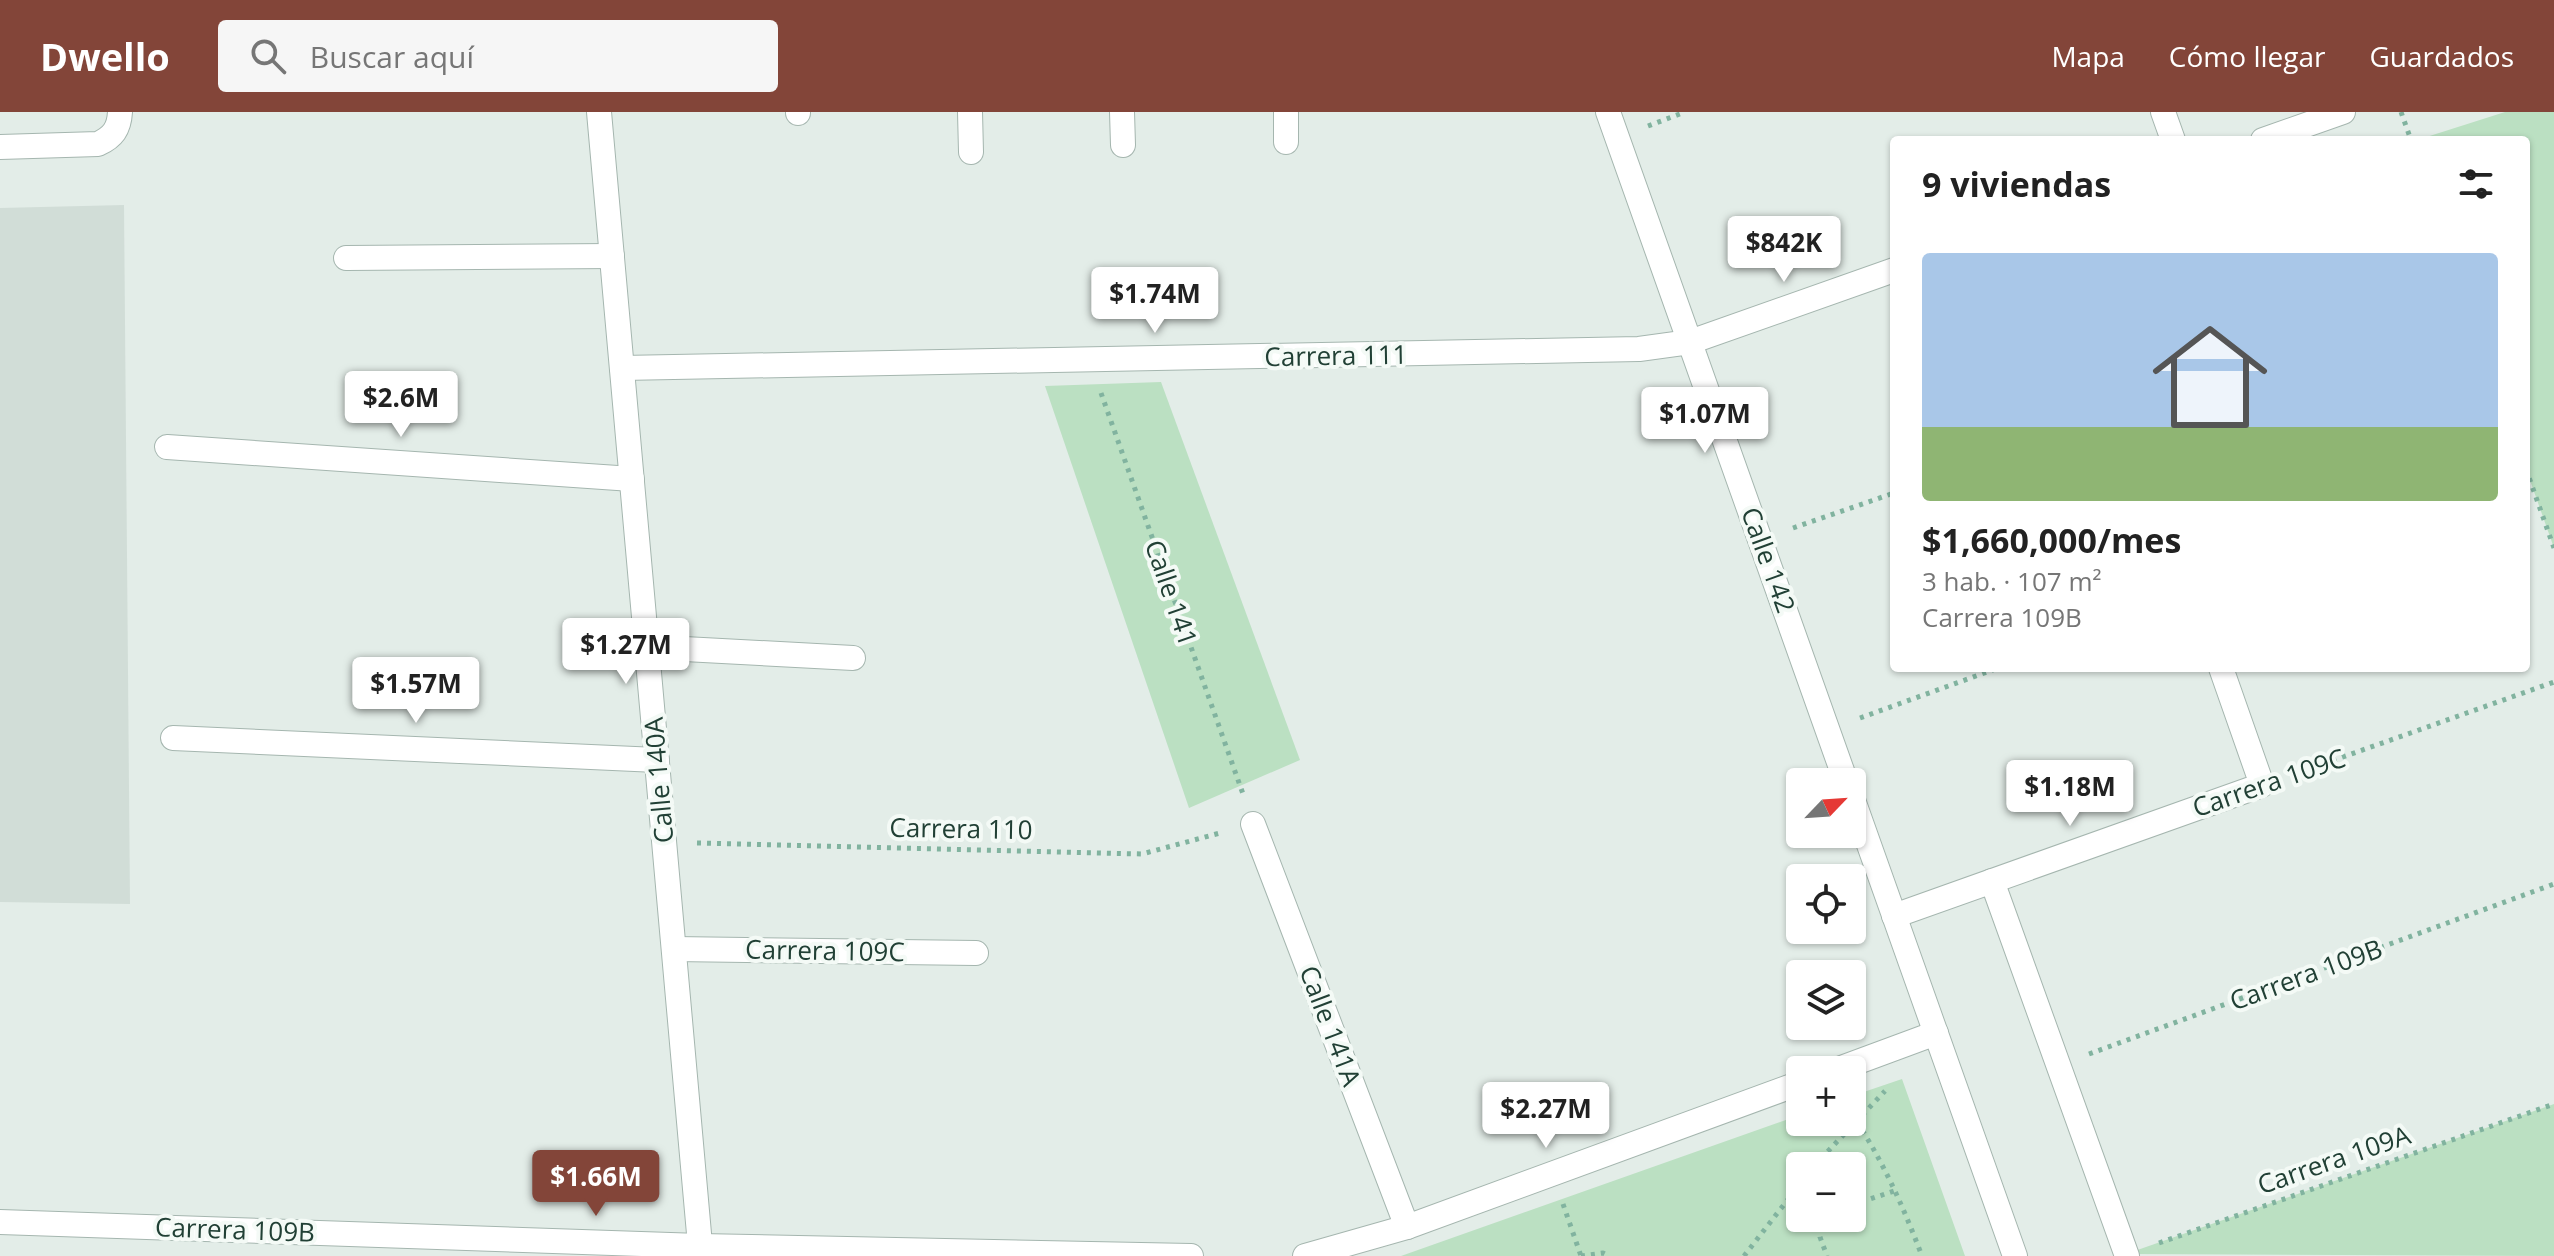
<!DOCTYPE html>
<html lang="es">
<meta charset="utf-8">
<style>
:root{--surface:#fff;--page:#f6f6f6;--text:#222;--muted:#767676;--line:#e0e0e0;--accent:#834539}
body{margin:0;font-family:"Open Sans",sans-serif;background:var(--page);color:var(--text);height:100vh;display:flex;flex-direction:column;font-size:30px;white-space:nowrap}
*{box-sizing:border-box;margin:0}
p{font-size:26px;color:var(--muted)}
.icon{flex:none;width:44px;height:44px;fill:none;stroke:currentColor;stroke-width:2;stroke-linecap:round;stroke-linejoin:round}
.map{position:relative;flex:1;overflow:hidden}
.panel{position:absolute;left:1890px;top:24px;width:640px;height:536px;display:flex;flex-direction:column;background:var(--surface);border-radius:8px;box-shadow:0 2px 6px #0004}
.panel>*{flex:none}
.needle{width:52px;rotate:65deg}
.fabs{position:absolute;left:1786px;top:656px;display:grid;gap:16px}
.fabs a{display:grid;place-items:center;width:80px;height:80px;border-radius:8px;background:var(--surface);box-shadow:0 2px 6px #0004;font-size:40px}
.price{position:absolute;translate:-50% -68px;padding:0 18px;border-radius:8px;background:#fff;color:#222;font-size:26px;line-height:52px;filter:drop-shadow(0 2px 4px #0008)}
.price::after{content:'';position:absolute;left:50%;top:48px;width:24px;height:18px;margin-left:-12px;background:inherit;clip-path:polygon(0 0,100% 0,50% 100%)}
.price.current{background:var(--accent);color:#fff}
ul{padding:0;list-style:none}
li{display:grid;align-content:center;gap:16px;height:424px;padding:0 32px}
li+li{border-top:2px solid var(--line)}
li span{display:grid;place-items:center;height:248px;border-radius:8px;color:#555}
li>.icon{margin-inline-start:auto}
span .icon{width:144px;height:144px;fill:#fffc;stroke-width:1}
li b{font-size:34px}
h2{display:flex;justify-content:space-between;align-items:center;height:96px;padding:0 32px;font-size:34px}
header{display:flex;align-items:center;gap:48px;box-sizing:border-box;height:112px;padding:0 40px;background:var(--accent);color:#fff}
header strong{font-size:38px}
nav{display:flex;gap:44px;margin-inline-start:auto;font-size:28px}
.search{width:560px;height:72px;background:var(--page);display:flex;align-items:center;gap:20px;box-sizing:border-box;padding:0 28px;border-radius:8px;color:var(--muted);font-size:30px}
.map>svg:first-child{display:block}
.built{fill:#d1ddd7}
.green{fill:#bbe0c2;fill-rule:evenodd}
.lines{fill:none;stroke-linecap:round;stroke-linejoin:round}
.minor-casing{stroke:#a5b6af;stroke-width:26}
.path{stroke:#81b39f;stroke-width:5;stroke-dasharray:4 6;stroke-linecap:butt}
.minor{stroke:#fff;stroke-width:24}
.labels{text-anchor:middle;stroke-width:8;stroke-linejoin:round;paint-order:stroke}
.street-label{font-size:26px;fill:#214035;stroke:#f4faf6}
</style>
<header>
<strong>Dwello</strong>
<div class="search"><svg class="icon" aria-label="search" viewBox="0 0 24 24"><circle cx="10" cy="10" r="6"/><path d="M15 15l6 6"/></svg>Buscar aquí</div>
<nav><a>Mapa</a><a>Cómo llegar</a><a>Guardados</a></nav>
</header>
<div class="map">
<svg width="2554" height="1144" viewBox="0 0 2554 1144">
<rect width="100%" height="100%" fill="#e3ede8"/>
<path class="built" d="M124 93 130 792 0 790V96Z"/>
<g class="green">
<path d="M2505 0H2554V436L2526 357V28H2417Z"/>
<path d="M1161 270 1300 648 1189 696 1045 274Z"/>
<path d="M1902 967 1965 1144H1401L1800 1003V1010H1852V984ZM1800 1054H1852V1106H1800Z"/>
<path d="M2554 992V1144L2126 1142Z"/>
</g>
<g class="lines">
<g class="minor-casing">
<g id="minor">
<path d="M599 0 701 1144"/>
<path d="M798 0V1"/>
<path d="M970 0 971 40"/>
<path d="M1122 0 1123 33"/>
<path d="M1608 0 1846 670"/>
<path d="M2163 0 2173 28"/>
<path d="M2263 28 2343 0"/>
<path d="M1286 30V0"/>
<path d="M0 35 98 32C113 25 119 17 120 0"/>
<path d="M346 146 612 144"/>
<path d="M622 256 1639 237 1690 230 1894 158"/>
<path d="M167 335 632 367"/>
<path d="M647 535 853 546"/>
<path d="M173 626 657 648"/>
<path d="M1852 685 2015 1144"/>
<path d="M1253 712 1407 1115"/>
<path d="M1992 769 2127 1144"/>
<path d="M1894 804 2262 673 2221 556"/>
<path d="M674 837 976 841"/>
<path d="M1836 958 1936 921"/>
<path d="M0 1110 700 1134 1191 1144"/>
<path d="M1305 1144 1407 1115 1800 971"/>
</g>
</g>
<g class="path">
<path d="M2401 0 2411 28"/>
<path d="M1648 14 1685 0"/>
<path d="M1101 281 1243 682"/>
<path d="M2526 357 2554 436"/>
<path d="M1793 416 1894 381"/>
<path d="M1860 606 1998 556"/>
<path d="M2295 662 2554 570"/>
<path d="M697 731 1142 742 1220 721"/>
<path d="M2089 942 2554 772"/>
<path d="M1857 1010C1885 1053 1904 1097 1922 1144"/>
<path d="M1814 1054 1885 979"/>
<path d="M1563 1092 1581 1144"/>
<path d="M1852 1093 1897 1078"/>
<path d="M1823 1106 1819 1112 1820 1125 1827 1144"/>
<path d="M2159 1131 2554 992"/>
<path d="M1581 1144 1603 1141 1609 1144"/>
<path d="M1744 1144 1800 1072"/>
</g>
<use href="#minor" class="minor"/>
</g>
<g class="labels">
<g class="street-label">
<text transform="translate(1336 244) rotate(-1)" y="9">Carrera 111</text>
<text transform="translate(1768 448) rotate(70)" y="9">Calle 142</text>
<text transform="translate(1171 481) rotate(71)" y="9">Calle 141</text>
<text transform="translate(659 668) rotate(-95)" y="9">Calle 140A</text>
<text transform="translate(2269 671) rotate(-19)" y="9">Carrera 109C</text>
<text transform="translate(961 717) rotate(1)" y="9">Carrera 110</text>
<text transform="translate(825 839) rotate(1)" y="9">Carrera 109C</text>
<text transform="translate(2306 863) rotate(-20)" y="9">Carrera 109B</text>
<text transform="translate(1330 914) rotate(69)" y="9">Calle 141A</text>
<text transform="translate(2334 1048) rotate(-19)" y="9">Carrera 109A</text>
<text transform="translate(235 1118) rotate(2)" y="9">Carrera 109B</text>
</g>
</g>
</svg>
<div class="fabs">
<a><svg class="needle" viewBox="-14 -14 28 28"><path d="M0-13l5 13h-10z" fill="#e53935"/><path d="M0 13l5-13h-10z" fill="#767676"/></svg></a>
<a><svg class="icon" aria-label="locate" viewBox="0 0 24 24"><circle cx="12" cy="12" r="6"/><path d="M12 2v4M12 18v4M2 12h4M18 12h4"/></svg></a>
<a><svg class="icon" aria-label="layers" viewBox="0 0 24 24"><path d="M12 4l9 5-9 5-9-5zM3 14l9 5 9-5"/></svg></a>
<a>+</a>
<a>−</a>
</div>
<b class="price" style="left:1784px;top:172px">$842K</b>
<b class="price" style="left:1155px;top:223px">$1.74M</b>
<b class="price" style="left:401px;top:327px">$2.6M</b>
<b class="price" style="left:1705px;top:343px">$1.07M</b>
<b class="price" style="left:626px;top:574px">$1.27M</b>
<b class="price" style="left:416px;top:613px">$1.57M</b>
<b class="price" style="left:2070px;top:716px">$1.18M</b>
<b class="price" style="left:1546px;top:1038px">$2.27M</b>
<b class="price current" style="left:596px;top:1106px">$1.66M</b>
<section class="panel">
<h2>9 viviendas<svg class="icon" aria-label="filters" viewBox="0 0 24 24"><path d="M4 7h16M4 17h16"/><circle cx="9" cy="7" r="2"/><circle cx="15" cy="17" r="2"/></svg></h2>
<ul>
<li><span style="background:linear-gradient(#a9c7e8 70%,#8fb573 0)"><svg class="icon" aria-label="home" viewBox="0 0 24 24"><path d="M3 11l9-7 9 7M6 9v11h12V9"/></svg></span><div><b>$1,660,000/mes</b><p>3 hab. · 107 m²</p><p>Carrera 109B</p></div></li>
</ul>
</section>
</div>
